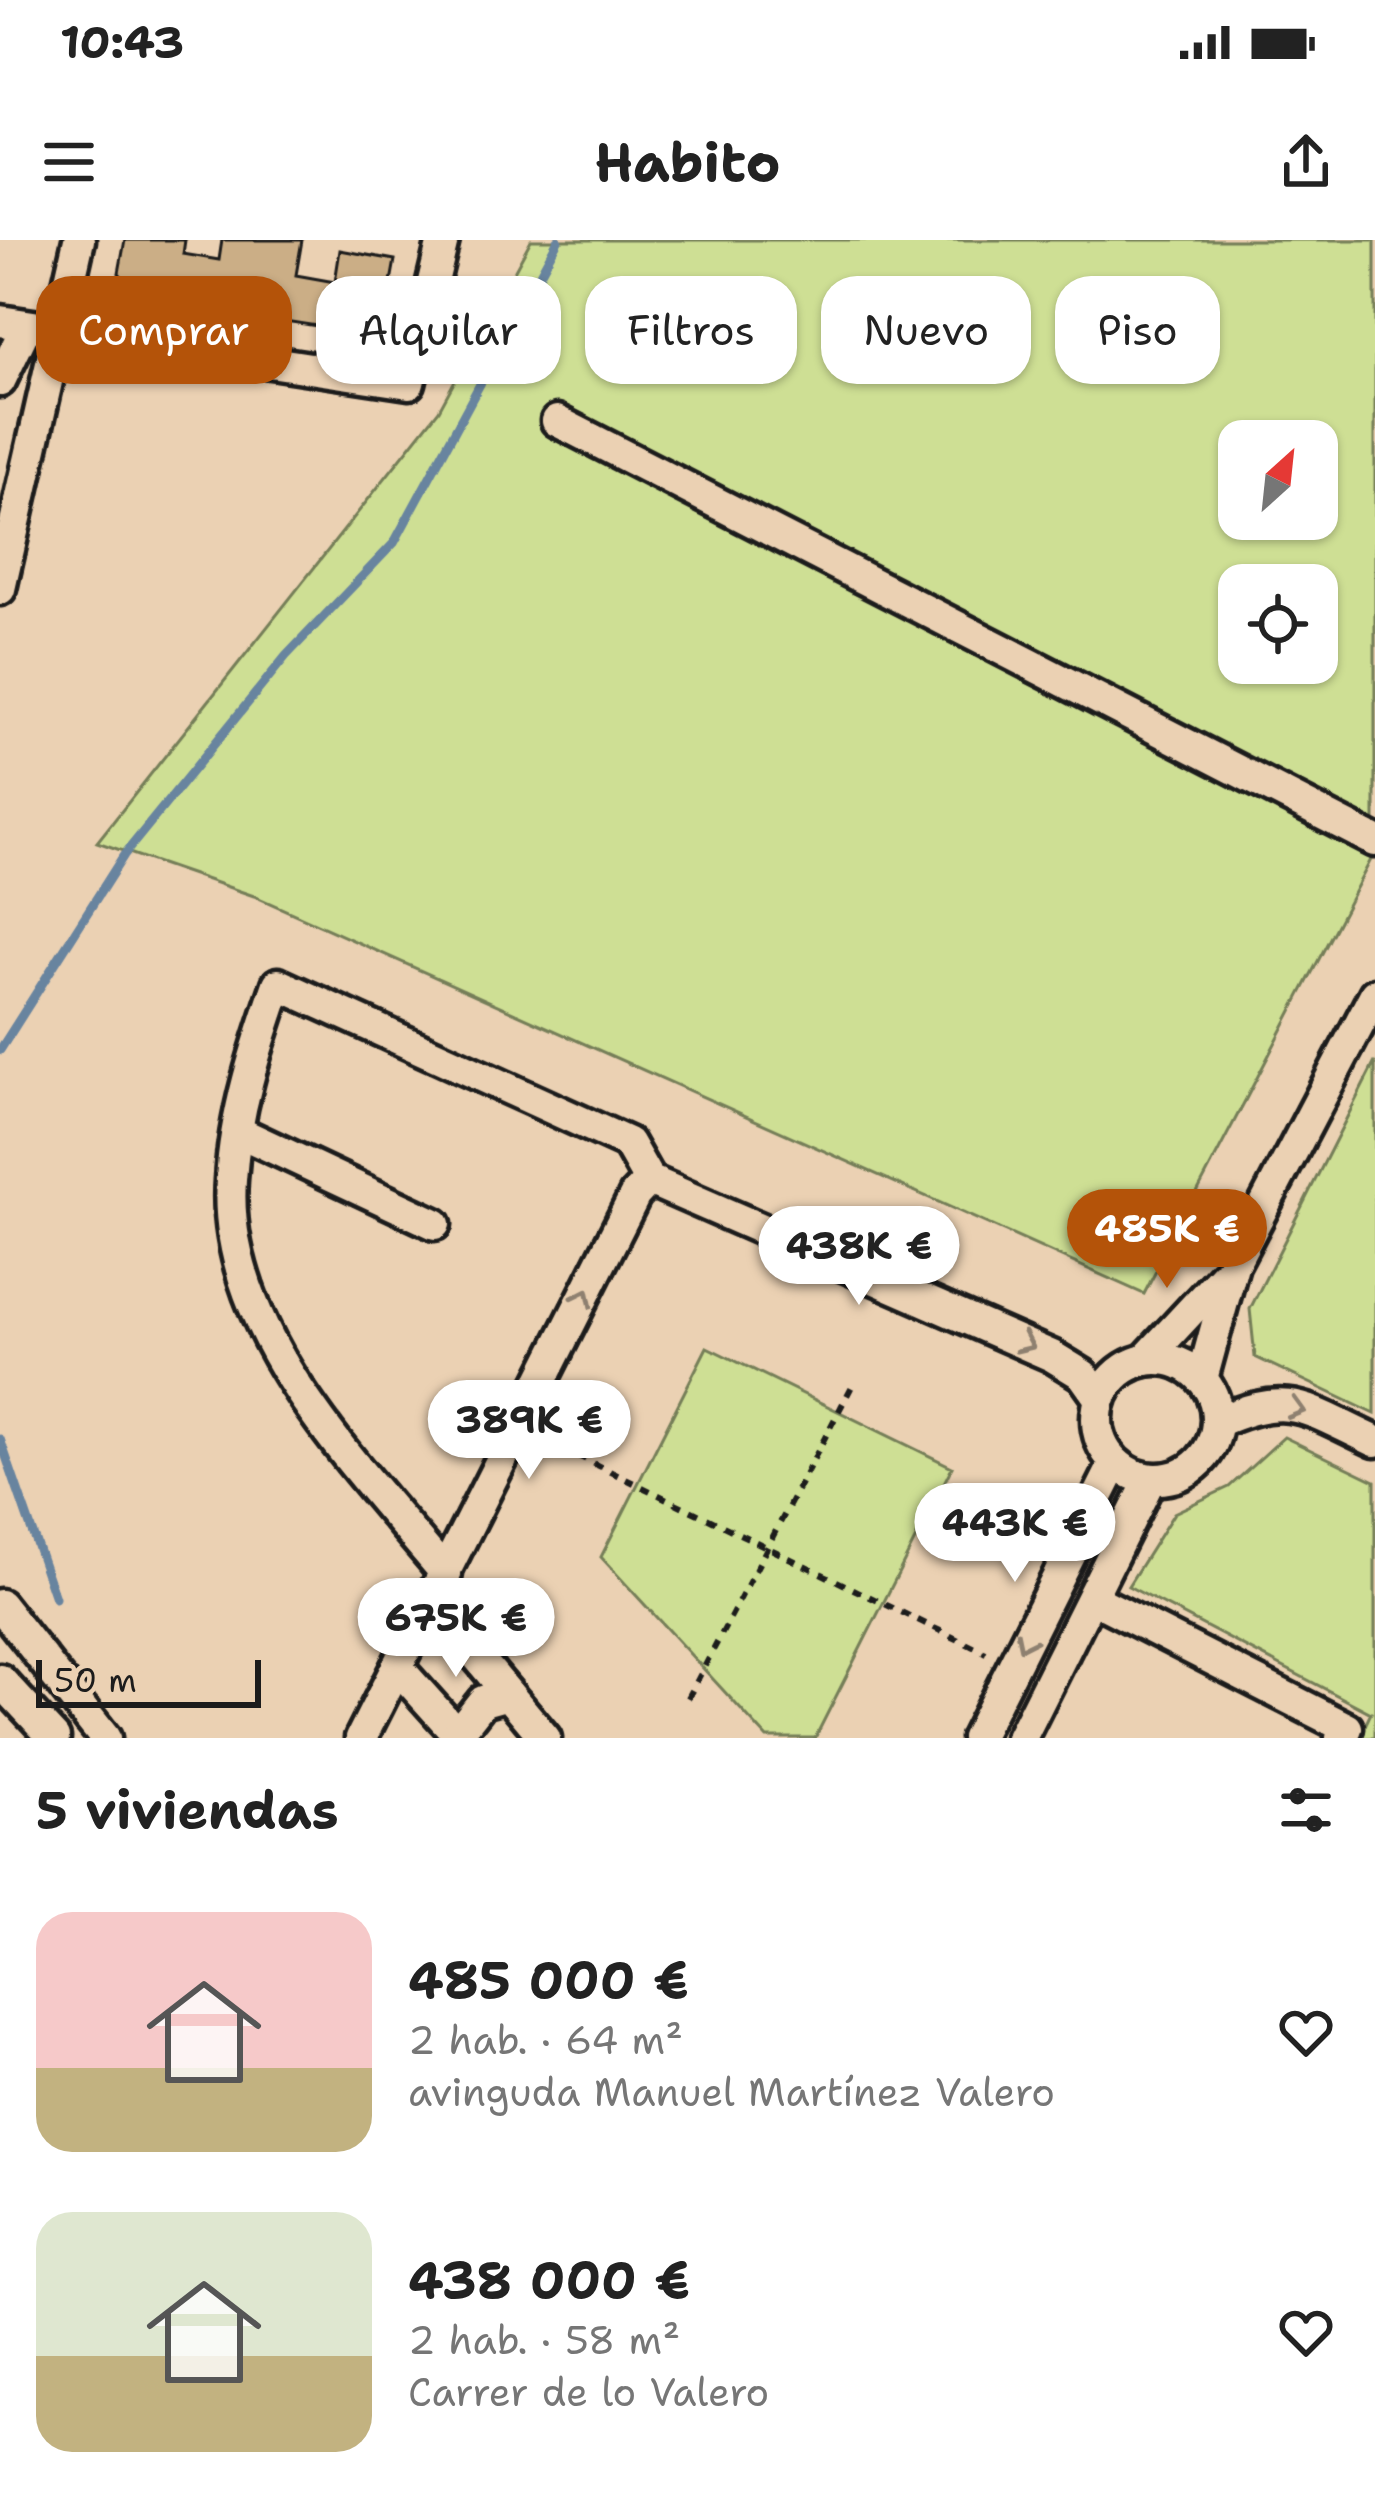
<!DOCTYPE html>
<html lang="es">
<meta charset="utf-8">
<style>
:root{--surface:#fff;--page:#f2f2f2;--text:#222;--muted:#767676;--accent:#b45309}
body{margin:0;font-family:"Shantell Sans",sans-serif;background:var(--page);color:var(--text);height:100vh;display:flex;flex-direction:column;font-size:45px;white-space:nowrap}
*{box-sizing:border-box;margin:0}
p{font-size:39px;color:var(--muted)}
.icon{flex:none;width:66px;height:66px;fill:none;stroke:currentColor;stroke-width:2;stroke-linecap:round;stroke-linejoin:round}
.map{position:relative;height:1498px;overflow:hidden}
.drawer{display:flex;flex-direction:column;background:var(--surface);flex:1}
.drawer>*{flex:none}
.hud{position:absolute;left:36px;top:36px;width:1305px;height:108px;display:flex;gap:24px}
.needle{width:78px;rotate:27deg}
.fabs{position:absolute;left:1218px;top:180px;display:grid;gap:24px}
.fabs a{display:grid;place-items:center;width:120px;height:120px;border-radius:24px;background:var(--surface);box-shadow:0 3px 9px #0004;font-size:60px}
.scale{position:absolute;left:36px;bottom:30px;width:225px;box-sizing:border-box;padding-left:12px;border:6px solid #1c1c1c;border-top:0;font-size:33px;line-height:42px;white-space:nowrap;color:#1c1c1c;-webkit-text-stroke:9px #ebd1b3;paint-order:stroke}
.price{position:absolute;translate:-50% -102px;padding:0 27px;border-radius:42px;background:#fff;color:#222;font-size:39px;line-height:78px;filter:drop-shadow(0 3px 6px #0008)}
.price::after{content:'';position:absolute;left:50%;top:72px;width:36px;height:27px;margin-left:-18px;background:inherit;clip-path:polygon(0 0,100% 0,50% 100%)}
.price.selected{background:var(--accent);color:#fff}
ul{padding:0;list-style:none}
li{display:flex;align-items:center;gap:36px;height:300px;padding:0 36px}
li span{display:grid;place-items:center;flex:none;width:336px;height:240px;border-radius:36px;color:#555}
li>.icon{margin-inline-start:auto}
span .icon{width:144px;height:144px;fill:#fffc;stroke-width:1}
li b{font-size:51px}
h2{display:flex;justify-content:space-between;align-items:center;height:144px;padding:0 36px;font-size:51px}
.pill{padding:0 42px;border-radius:36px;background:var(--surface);box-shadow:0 3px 9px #0004;font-size:42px;line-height:108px}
.pill.selected{background:var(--accent);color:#fff}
.status{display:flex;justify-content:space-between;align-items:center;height:84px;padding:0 60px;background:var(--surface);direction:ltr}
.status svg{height:33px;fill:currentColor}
header{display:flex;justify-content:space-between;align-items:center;height:156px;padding:0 36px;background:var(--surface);font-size:54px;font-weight:700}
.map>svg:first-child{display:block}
.green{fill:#cedf94;stroke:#757e58;stroke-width:3;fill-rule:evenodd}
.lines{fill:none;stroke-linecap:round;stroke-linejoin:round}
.stream{stroke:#68849f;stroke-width:9}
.building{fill:#cbae86;stroke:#1c1c1c;stroke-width:3}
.street-casing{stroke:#1c1c1c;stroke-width:39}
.path{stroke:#1c1c1c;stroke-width:6;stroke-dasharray:9 9;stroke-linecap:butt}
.street{stroke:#ebd1b3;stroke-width:30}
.oneway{stroke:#8e806f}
</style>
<div class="status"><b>10:43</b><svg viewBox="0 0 49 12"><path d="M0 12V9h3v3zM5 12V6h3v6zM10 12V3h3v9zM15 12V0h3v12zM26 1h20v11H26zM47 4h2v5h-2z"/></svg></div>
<header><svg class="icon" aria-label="menu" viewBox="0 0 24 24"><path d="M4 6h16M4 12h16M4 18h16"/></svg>Habito<svg class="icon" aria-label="share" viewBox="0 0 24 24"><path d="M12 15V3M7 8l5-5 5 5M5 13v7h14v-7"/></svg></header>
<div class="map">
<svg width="1375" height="1498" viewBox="0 0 1375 1498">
<rect width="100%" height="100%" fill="#ebd1b3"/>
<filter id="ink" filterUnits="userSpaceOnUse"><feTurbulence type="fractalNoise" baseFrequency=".00833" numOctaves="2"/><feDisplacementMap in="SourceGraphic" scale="24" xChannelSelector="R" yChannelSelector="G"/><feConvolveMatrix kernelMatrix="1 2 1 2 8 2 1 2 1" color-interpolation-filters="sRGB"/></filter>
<g filter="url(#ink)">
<g class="green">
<path d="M531 0H1375V612L1144 1054 254 656 97 602 439 170ZM1239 201H1317V279H1239ZM1239 345H1317V423H1239Z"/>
<path d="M1375 822V1174L1255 1117 1250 1069Z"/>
<path d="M707 1107 952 1227 815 1498H767L601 1317Z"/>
<path d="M1284 1197 1375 1241V1498H1359L1371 1473 1128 1346 1174 1273 1229 1247Z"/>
</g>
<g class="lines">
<g class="stream">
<path d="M0 810 124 615 286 416 394 303 558 0"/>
<path d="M0 1199 55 1358"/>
</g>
</g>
<path class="building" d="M125 0H185L183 14 219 20 222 0H302L296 35 335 42 340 10 395 20 385 75 362 93 143 59 119 33Z"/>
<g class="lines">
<g class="street-casing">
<g id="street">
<path d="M0 81 409 143 443 0"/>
<path d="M0 141 26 87"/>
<path d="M557 181 1375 601"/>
<path d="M0 349 79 0"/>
<path d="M239 892 435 984"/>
<path d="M649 940 1052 1116 1083 1135 1100 1159"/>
<circle cx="1157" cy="1179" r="60"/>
<path d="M1145 1120 1225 1034"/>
<path d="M1202 1139 1233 1025 1375 754"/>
<path d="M1218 1182C1291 1149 1307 1170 1375 1201"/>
<path d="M446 1334C358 1228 220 1090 231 940 235 872 256 808 278 744L628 903 649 940"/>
<path d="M1092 1358 1347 1488 1341 1498"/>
<path d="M431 1361 545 1498"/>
<path d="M0 1365 105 1498"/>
<path d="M398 1428 461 1498"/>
<path d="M0 1440 54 1498"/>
<path d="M457 1494 483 1461 508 1454"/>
<path d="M361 1498 635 955 649 940"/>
<path d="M977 1498 1115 1223"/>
<path d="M1021 1498 1150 1240"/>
</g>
</g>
<g class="path">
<path d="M545 1200 986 1413"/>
<path d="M688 1458 852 1146"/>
</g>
<use href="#street" class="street"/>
</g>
<defs><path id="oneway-chevron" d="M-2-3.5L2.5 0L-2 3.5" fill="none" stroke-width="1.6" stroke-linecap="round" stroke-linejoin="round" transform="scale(3)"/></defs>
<g class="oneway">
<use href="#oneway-chevron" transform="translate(584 1057) rotate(-64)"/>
<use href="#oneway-chevron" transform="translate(1026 1104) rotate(24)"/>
<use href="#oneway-chevron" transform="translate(1297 1169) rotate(16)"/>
<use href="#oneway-chevron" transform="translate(1024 1402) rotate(116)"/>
</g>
</g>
</svg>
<div class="fabs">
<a><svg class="needle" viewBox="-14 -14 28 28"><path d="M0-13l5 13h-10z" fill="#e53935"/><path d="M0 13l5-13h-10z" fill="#767676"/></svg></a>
<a><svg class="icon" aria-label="locate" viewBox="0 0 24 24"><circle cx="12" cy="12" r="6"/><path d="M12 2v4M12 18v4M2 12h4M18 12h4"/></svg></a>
</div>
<div class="scale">50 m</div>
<b class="price selected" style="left:1167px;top:1051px">485K €</b>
<b class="price" style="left:859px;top:1068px">438K €</b>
<b class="price" style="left:529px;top:1242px">389K €</b>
<b class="price" style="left:1015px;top:1345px">443K €</b>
<b class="price" style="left:456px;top:1440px">675K €</b>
<div class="hud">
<a class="pill selected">Comprar</a>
<a class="pill">Alquilar</a>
<a class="pill">Filtros</a>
<a class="pill">Nuevo</a>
<a class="pill">Piso</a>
</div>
</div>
<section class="drawer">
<h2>5 viviendas<svg class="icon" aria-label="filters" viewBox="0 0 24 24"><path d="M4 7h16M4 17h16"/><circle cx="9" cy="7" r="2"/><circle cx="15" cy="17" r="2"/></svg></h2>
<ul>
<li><span style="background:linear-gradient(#f6c9c9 65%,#c2b280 0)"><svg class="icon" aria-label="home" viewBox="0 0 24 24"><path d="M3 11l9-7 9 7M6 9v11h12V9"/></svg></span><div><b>485 000 €</b><p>2 hab. · 64 m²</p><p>avinguda Manuel Martínez Valero</p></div><svg class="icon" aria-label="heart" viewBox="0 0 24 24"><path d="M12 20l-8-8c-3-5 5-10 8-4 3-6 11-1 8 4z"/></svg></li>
<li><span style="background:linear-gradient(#dfe7d0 60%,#c2b280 0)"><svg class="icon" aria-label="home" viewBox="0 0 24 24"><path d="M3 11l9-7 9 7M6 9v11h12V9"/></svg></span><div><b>438 000 €</b><p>2 hab. · 58 m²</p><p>Carrer de lo Valero</p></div><svg class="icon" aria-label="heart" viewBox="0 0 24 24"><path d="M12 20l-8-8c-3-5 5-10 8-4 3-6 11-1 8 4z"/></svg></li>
</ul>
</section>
